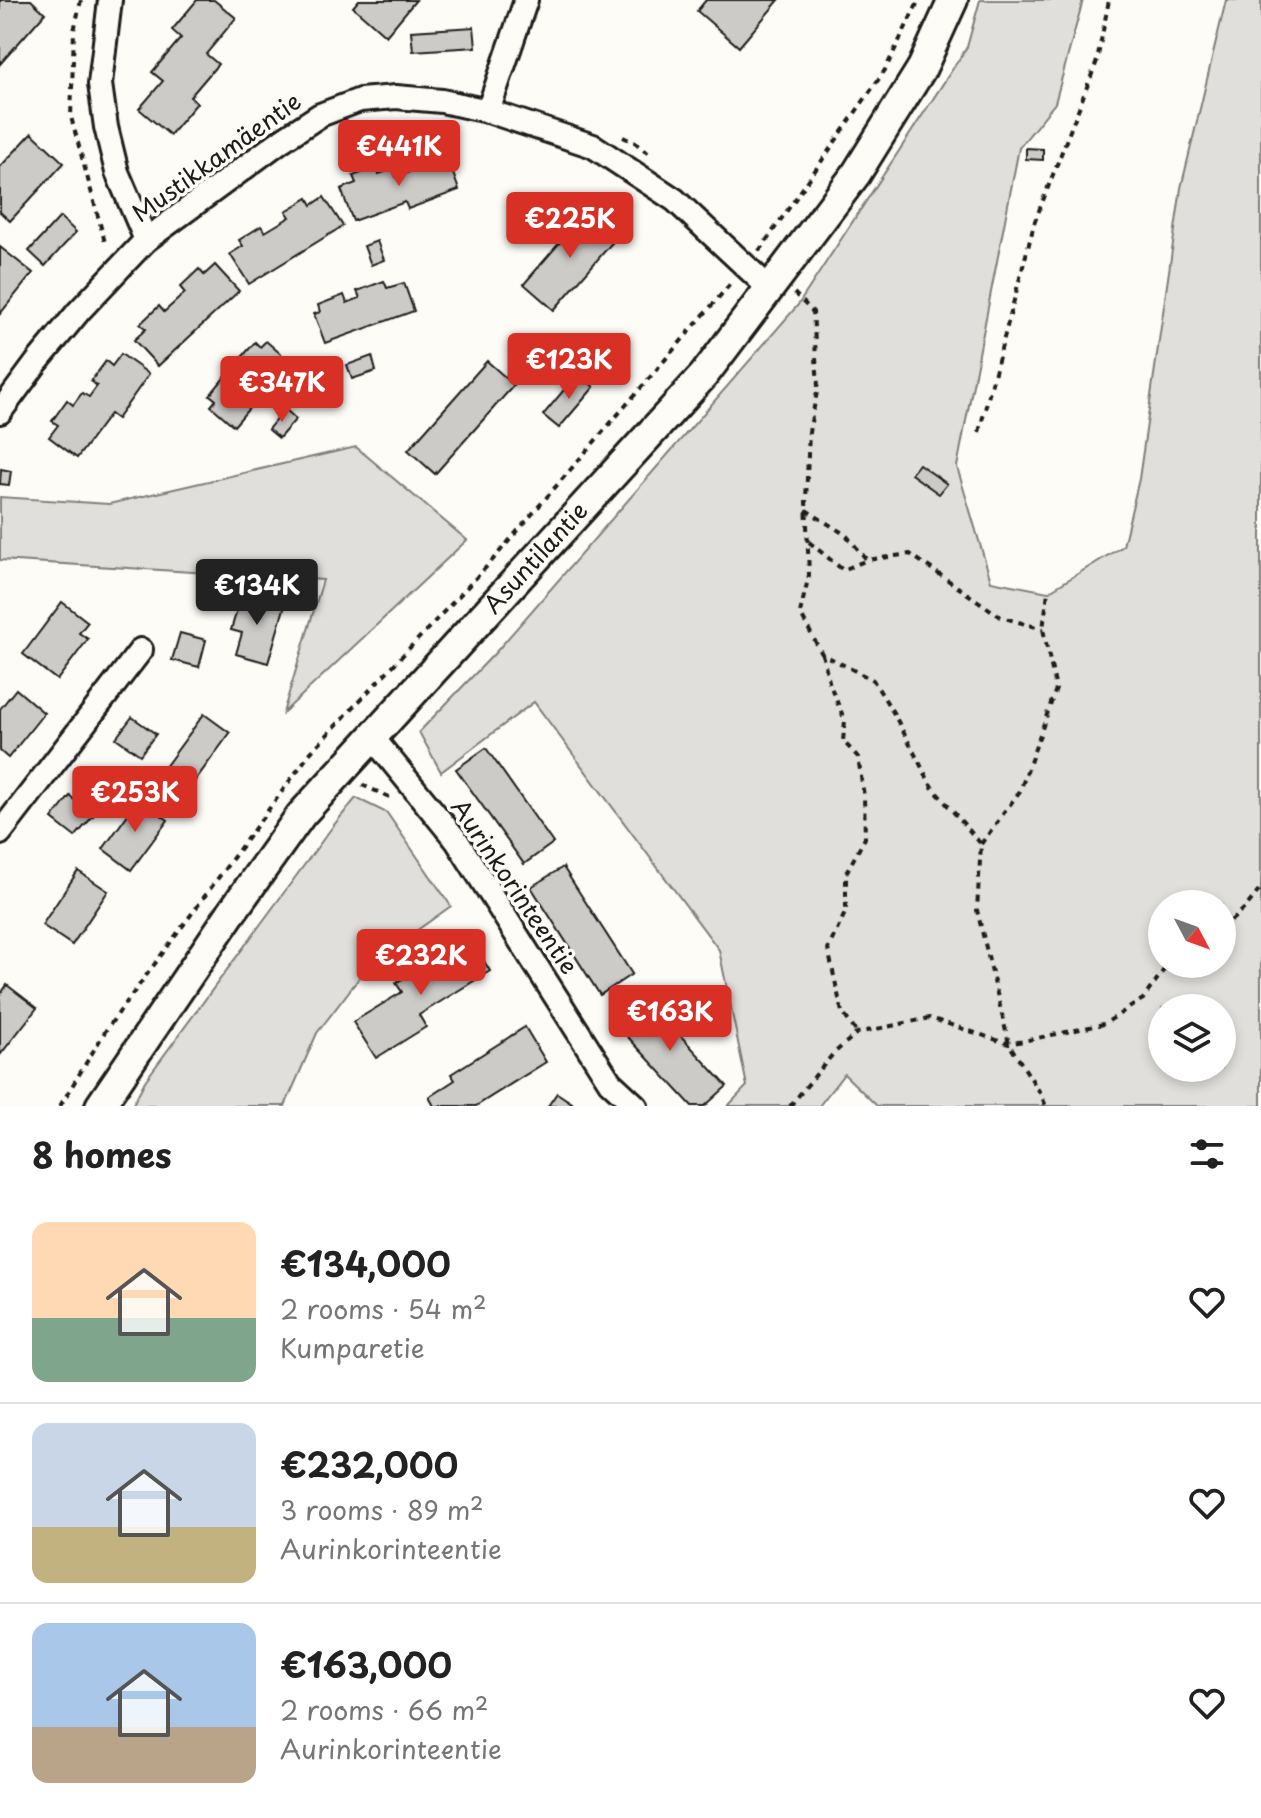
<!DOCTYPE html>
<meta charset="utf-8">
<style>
:root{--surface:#fff;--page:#f6f6f6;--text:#222;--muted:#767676;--line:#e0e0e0;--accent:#d93025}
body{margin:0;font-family:"Playpen Sans",sans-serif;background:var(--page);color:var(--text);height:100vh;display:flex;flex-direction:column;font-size:30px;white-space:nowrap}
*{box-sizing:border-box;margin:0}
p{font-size:26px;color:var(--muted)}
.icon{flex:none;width:44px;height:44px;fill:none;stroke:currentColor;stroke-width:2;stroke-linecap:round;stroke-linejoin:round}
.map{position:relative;height:1106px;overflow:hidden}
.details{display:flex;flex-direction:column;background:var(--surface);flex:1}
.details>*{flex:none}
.needle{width:52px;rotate:131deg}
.tools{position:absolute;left:1148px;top:890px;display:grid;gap:16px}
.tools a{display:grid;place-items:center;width:88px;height:88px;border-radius:50%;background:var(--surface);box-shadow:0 4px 12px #0003;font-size:40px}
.price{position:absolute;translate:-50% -68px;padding:0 18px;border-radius:8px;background:var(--accent);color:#fff;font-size:26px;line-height:52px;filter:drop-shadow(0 2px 4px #0008)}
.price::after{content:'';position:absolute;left:50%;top:48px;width:24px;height:18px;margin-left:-12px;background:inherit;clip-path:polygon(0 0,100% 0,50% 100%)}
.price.active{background:#222;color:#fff}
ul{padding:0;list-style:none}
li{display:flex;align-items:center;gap:24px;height:200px;padding:0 32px}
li+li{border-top:2px solid var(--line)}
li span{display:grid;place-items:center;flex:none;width:224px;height:160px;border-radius:16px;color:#555}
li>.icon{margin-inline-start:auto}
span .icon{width:96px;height:96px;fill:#fffc;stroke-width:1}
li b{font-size:34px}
h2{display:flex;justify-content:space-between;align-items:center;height:96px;padding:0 32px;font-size:34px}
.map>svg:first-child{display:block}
.green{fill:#e0dfdb;stroke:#7e7e7c;stroke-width:2;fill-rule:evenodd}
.building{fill:#cccbc8;stroke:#1c1c1c;stroke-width:2}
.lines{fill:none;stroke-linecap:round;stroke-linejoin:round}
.minor-casing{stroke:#1c1c1c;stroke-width:28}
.tertiary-casing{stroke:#1c1c1c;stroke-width:34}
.path{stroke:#1c1c1c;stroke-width:4;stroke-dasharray:6 6;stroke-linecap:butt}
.minor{stroke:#fdfcf7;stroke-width:22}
.tertiary{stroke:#fdfcf7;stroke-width:28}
.labels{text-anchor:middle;stroke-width:7;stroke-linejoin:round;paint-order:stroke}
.street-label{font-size:24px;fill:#1c1c1c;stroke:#fdfcf7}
</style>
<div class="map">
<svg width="1261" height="1106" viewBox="0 0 1261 1106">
<rect width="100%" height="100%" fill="#fdfcf7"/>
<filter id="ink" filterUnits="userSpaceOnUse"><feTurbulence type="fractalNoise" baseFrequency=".0125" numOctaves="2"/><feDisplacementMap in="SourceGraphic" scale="16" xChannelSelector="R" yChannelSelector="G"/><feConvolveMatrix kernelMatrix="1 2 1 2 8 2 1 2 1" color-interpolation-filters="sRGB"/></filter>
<g filter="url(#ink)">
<g class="green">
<path d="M980 0H1083L1055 103 1019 148 957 467 991 581 1048 592 1123 546 1139 479 1181 188 1226 0H1261V1106H877L844 1074 819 1106H728L747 1086 719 950 534 702 441 772 419 732 495 653 798 305 967 47ZM1162 904H1222V964H1162ZM1162 1008H1222V1068H1162Z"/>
<path d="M356 447 467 540 283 713 323 580 0 560V497L109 504Z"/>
<path d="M356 798 387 813 451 906 370 964 317 1033 285 1106H132L145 1081 333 826Z"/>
</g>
<g class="building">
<path d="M0 0H31L45 13 0 64Z"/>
<path d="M197 0H214L236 18 206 54 218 64 190 97 197 103 170 135 139 109 163 81 152 72 181 38 172 30Z"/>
<path d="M359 0H416L386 36 353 7Z"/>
<path d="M706 0H779L739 47 697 11Z"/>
<path d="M474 27 476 47 413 51 411 31Z"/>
<path d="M32 133 64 163 10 221 0 212V167Z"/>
<path d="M1026 148 1043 149V160L1026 159Z"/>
<path d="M431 156 433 163 447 157 459 190 408 209 405 202 353 221 341 189 356 183 353 176 377 167 379 174 393 169 396 177 409 172 407 165Z"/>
<path d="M324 197 343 226 249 284 230 254 243 246 239 240 261 226 265 232 290 217 286 211 308 198 312 205Z"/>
<path d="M587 211 617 237 554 310 524 284Z"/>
<path d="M60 217 76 232 45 266 29 251Z"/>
<path d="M377 241 384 260 371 265 364 246Z"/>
<path d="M0 247 33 273 0 314Z"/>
<path d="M215 265 239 291 158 366 134 340 146 329 140 324 159 306 164 312 185 293 180 287 199 269 204 275Z"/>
<path d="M384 281 387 288 404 283 414 311 325 343 314 314 320 312 318 305 344 295 347 303 360 298 357 291Z"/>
<path d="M266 341 289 361 234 426 211 406 216 400 210 395 228 373 234 378 242 368 237 363 255 342 260 347Z"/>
<path d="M121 354 149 374 117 419 110 414 77 458 49 437 58 425 52 421 67 400 73 405 82 393 89 397 97 386 91 381 106 361 112 366Z"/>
<path d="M372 356 376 371 352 379 347 365Z"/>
<path d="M487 361 514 385 435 474 408 450Z"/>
<path d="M578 373 594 387 559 428 543 415Z"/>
<path d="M285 409 296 419 279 438 268 429Z"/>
<path d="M919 464 947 484 939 494 911 474Z"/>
<path d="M1 469 11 471 9 485 0 484Z"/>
<path d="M290 590 304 594 301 606 286 602Z"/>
<path d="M242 593 285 605 268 663 236 654 242 633 231 630Z"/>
<path d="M62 602 88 622 79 633 88 639 57 680 23 654Z"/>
<path d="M180 633 206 640 199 667 172 660Z"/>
<path d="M16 689 44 713 8 758 0 751V709Z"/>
<path d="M204 714 230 733 191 786 165 767Z"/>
<path d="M132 717 156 734 140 755 116 738Z"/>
<path d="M486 748 553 843 524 864 456 769Z"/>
<path d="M70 796 94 815 75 837 52 819Z"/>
<path d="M139 799 168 820 131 870 103 849Z"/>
<path d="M563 867 632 974 600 995 531 887Z"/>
<path d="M78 871 108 891 72 945 42 925Z"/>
<path d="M469 937 490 971 419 1015 426 1027 376 1058 353 1022 402 992 396 983Z"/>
<path d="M7 985 37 1008 0 1055V995Z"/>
<path d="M642 994 727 1086 705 1106H692L613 1021Z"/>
<path d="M525 1027 546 1062 476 1106H434L429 1097 455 1080 451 1074Z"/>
<path d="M557 1093 572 1103 569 1106H548Z"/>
</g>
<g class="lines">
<g class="minor-casing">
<g id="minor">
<path d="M110 0 100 84 106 127 117 172 146 240"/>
<path d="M488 111 526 0"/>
<path d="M0 412 37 362 79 311 146 240 282 140 320 115 360 100 396 97 442 101 488 111 593 146 675 200 770 289"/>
<path d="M373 738 457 841 610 1082 636 1106"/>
<path d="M0 833 141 650"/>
</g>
</g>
<g class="tertiary-casing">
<g id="tertiary">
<path id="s1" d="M100 1106 231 913 301 815 704 375 856 174 922 68 953 0"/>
</g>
</g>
<g class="path">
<path d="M81 0 74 31 71 117 106 246"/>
<path d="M623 137 636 143 649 154"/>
<path d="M759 251 885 70 919 0"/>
<path d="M794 293 813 312 818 387 809 432 806 500 809 575 800 613 822 654 873 680 894 714 932 787 981 844 977 910 1009 1044 1039 1091 1046 1106"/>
<path d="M979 432 1035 221 1097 61 1109 0"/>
<path d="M806 510 846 535 867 560 910 554 1001 617 1043 629"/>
<path d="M809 542 843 570 867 560"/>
<path d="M822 654 830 685 845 721 843 741 858 757 864 796 865 838 846 873V911L828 949 842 1012 857 1033"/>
<path d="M362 785 394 799"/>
<path d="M981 844 1020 791 1056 689 1043 629 1048 592"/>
<path d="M1222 929 1246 907 1261 888"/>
<path d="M60 1106 106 1030 311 752 490 563 732 282"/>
<path d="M790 1106 833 1054 857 1033 930 1018 1009 1044 1104 1024 1143 999 1168 964"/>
</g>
<use href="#minor" class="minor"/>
<use href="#tertiary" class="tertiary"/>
</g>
</g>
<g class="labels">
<g class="street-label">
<text transform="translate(217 158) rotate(-36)" y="8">Mustikkamäentie</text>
<text dy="8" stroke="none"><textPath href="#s1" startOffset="702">Asuntilantie</textPath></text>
<text transform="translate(514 887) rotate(56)" y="8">Aurinkorinteentie</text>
</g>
</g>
</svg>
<div class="tools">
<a><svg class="needle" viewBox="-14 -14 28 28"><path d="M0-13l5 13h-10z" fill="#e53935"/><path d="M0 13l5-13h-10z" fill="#767676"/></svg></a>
<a><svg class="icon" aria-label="layers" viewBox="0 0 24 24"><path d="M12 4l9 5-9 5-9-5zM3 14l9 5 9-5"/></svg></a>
</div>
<b class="price" style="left:399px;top:188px">€441K</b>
<b class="price" style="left:570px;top:260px">€225K</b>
<b class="price" style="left:569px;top:401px">€123K</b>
<b class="price" style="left:282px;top:424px">€347K</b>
<b class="price active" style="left:257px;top:627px">€134K</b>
<b class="price" style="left:135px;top:834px">€253K</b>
<b class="price" style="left:421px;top:997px">€232K</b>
<b class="price" style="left:670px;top:1053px">€163K</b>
</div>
<section class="details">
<h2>8 homes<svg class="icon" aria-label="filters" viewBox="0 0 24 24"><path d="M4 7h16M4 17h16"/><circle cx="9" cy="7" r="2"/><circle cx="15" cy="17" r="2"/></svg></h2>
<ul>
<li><span style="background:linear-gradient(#ffd9b3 60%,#7fa58c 0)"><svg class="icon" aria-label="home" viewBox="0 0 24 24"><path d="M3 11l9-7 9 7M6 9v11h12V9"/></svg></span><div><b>€134,000</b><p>2 rooms · 54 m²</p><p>Kumparetie</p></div><svg class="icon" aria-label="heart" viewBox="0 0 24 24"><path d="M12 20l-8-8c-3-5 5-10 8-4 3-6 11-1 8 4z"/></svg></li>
<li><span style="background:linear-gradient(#c9d6e8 65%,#c2b280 0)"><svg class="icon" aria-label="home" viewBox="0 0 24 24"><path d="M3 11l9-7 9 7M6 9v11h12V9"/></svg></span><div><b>€232,000</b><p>3 rooms · 89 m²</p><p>Aurinkorinteentie</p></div><svg class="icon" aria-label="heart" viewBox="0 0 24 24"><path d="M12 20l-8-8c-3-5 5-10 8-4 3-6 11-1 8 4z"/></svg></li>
<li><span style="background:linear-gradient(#a9c7e8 65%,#b9a48a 0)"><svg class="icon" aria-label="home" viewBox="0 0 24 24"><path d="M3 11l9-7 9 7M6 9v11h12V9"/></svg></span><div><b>€163,000</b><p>2 rooms · 66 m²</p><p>Aurinkorinteentie</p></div><svg class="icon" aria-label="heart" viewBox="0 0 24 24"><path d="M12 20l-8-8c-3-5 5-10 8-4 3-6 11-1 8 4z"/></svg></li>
</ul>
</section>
